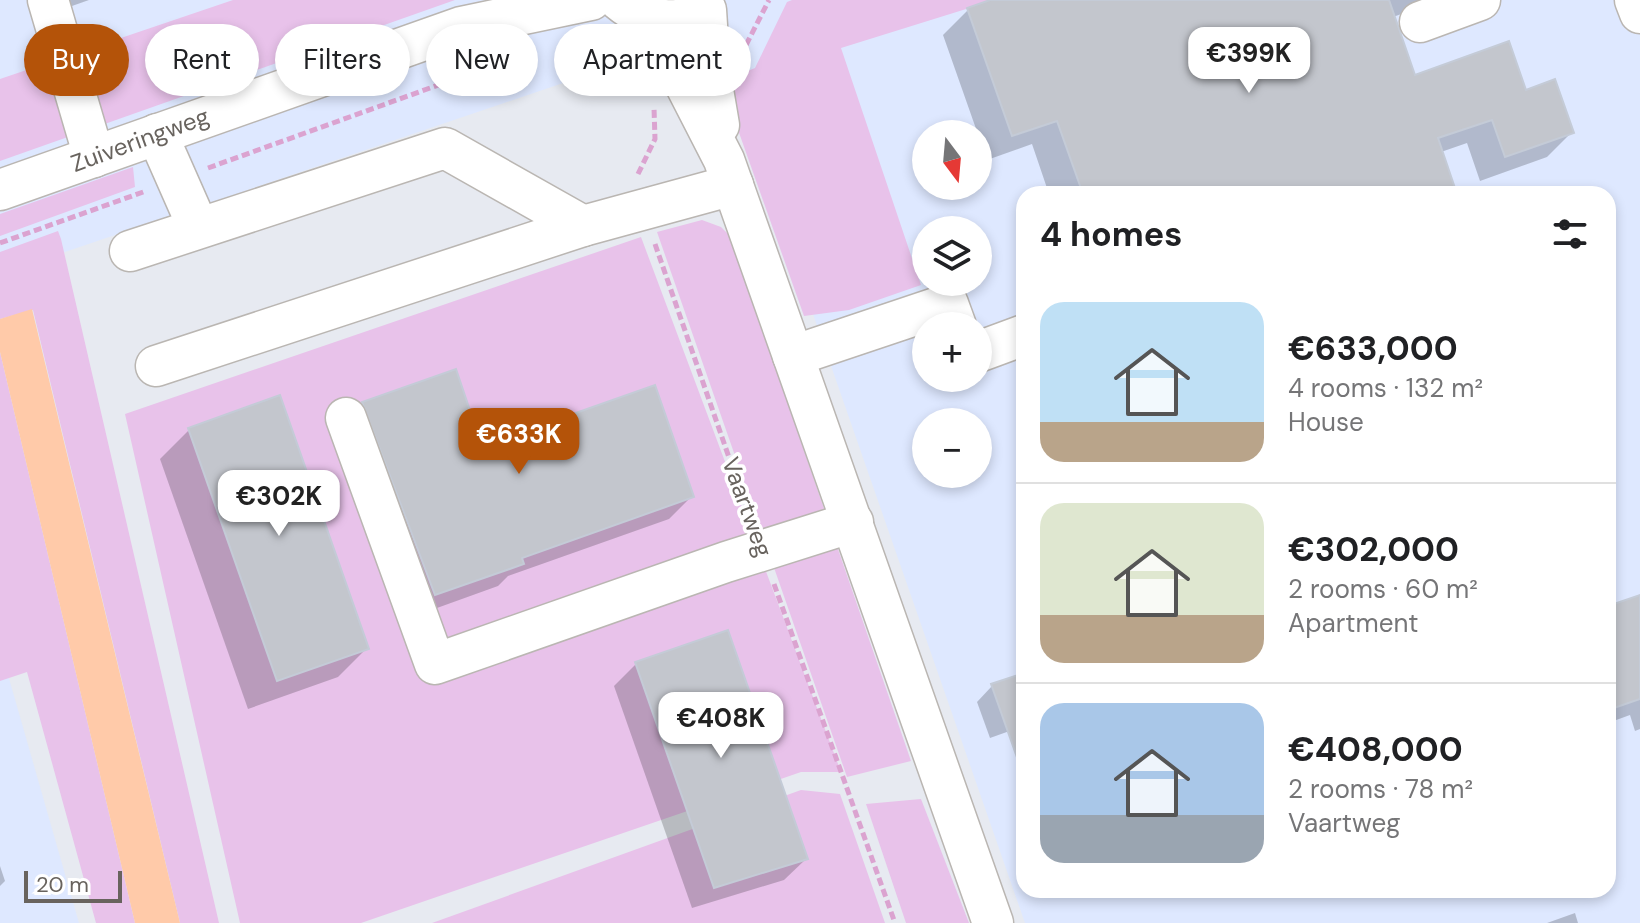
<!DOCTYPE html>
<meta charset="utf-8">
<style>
:root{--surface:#fff;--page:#f6f6f6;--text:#202124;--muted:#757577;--line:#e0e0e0;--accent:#b45309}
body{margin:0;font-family:"DM Sans",sans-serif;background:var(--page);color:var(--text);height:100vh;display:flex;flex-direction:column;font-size:30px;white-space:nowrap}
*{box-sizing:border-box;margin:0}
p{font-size:26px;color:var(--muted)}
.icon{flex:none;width:44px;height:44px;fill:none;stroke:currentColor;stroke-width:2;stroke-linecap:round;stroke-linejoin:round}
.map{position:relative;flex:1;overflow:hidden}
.sheet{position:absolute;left:1016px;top:186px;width:600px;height:712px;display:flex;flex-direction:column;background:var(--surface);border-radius:24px;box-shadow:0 4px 12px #0003}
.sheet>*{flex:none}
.guide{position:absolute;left:24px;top:24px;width:760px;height:72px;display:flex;gap:16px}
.needle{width:52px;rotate:164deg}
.fabs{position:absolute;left:912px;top:120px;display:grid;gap:16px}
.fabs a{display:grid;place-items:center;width:80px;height:80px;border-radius:50%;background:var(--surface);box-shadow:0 4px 12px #0003;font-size:40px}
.scale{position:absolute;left:24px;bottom:20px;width:98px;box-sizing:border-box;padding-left:8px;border:4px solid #68635e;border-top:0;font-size:22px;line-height:28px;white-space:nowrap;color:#68635e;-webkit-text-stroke:6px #fff;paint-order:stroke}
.price{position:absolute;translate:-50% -68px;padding:0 18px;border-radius:16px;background:#fff;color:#222;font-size:26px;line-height:52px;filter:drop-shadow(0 2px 4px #0008)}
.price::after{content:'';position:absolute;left:50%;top:48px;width:24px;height:18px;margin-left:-12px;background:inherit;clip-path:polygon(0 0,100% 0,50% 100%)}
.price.current{background:var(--accent);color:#fff}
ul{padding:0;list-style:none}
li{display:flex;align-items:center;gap:24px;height:200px;padding:0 24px}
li+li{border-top:2px solid var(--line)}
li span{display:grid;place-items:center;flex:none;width:224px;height:160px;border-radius:24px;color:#555}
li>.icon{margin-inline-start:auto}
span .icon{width:96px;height:96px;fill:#fffc;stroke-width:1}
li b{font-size:34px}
h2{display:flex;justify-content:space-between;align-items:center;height:96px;padding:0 24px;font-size:34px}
.pill{padding:0 28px;border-radius:36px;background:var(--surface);box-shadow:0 4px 12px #0003;font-size:28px;line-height:72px}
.pill.current{background:var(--accent);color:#fff}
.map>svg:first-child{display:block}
.commercial{fill:#dee8ff;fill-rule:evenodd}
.green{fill:#e8c2ea}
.water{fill:#ffcaa9}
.shadow{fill:#0003}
.building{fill:#c3c6cd;stroke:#c4cbd7;stroke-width:2}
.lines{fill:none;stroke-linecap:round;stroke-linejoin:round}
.minor-casing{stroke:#bab6b2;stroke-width:43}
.path{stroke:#dba3d0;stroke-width:5;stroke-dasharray:8 4;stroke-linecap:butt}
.minor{stroke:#fff;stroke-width:40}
.labels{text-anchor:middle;stroke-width:7;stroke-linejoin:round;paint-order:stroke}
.street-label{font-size:24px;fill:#68635e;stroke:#fff}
</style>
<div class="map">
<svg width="1640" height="923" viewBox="0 0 1640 923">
<rect width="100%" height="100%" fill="#e7eaf1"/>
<g class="commercial">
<path d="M0 0H1640V923H1025L744 116 619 64 0 274ZM926 134H978V186H926ZM1024 194H1608V890H1024ZM926 230H978V282H926ZM926 326H978V378H926ZM926 422H978V474H926Z"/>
<path d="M0 647 79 923H0Z"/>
</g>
<g class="green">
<path d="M233 0H455L0 161V79Z"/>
<path d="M792 0H995L841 48 921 285 849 310 804 316 737 127 730 78 755 68 787 2Z"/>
<path d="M133 167 135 187 0 236V214Z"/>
<path d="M702 220 721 227 730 236 911 761 847 777 657 232Z"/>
<path d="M58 231 61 239 219 923H180L33 310 0 319V252Z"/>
<path d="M641 237 841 772H801L361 923H240L125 414Z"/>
<path d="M0 352 135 923H96L27 672 0 681Z"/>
<path d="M801 790 840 794 885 923H432Z"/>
<path d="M921 799 969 923H906L866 804Z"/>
</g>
<path class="water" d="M32 309 180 923H135L0 352V319Z"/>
<g class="shadow">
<path d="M30 0H89L38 18Z"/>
<path d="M996 0H1440L1393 17 1414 77 1525 93 1572 132 1547 157 1480 181 1467 143 1441 152 1453 187 1446 194H1049L1032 144 987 160 943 35 968 10Z"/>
<path d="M363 404 481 449 692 496 669 519 508 576 498 586 412 617 341 427Z"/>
<path d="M189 430 367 648 338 677 248 709 160 459Z"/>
<path d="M1640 597V729L1635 731 1630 715 1608 723V608Z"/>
<path d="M636 664 806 859 784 880 692 908 614 686Z"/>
<path d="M1024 675V726L990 738 977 702 992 686Z"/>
<path d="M0 866 5 881 0 886Z"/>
<path d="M1575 913 1578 923H1547Z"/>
</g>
<g class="building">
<path d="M990 0H1389L1415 75 1509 41 1526 90 1555 79 1574 133 1505 157 1492 120 1438 138 1455 188 1437 194H1083L1057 121 1012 136 967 8Z"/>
<path d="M456 369 482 446 655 385 694 497 522 558 524 564 435 595 362 402Z"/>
<path d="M280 395 369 649 277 681 188 428Z"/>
<path d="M1640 595V699L1608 710V606Z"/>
<path d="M728 630 808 859 714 888 635 662Z"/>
<path d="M1024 673V765L1020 766 991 684Z"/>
</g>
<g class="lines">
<g class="minor-casing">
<g id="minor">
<path d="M48 0 94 157"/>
<path d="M619 0C639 17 660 23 685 19"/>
<path d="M1635 0 1640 13"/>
<path d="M706 10 710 72 719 125"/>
<path d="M658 21 683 80 724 160 993 923"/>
<path d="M1420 22 1480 0"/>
<path d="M157 134 198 227"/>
<path d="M0 190 461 27 591 0"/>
<path d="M130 251 445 148 583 226"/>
<path d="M978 352 1024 335"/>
<path d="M793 356 948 304 956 326"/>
<path d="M156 366 583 226 733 185"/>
<path d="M346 418 435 664 726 562 853 522"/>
</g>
</g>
<g class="path">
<path d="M746 45 769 0"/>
<path d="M624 47 635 67"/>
<path d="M208 168 530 52"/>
<path d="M638 174 655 139 654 108"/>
<path d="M0 243 146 191"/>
<path d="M655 244 750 518"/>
<path d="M774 584 895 923"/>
</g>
<use href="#minor" class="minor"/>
</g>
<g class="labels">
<g class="street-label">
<text transform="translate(140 140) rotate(-20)" y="8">Zuiveringweg</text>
<text transform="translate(747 507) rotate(70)" y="8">Vaartweg</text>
</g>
</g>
</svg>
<div class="fabs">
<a><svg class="needle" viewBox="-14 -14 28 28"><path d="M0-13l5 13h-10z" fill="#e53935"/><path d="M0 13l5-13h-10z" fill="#757577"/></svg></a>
<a><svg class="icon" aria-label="layers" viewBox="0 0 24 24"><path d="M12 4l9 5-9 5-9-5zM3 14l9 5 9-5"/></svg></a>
<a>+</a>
<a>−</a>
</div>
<div class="scale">20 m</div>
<b class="price" style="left:1249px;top:95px">€399K</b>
<b class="price current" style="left:519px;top:476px">€633K</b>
<b class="price" style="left:279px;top:538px">€302K</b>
<b class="price" style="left:721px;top:760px">€408K</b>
<div class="guide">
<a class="pill current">Buy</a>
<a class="pill">Rent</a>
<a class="pill">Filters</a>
<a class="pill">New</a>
<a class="pill">Apartment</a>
</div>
<section class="sheet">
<h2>4 homes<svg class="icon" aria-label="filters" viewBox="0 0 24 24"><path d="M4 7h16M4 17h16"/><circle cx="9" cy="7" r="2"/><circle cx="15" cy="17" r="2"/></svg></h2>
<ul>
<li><span style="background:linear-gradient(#bfe0f5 75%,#b9a48a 0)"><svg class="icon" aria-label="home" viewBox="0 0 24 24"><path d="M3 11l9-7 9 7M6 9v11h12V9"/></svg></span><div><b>€633,000</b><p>4 rooms · 132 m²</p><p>House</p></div></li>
<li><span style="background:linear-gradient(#dfe7d0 70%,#b9a48a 0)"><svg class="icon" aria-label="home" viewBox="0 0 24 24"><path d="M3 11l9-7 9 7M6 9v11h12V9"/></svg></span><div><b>€302,000</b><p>2 rooms · 60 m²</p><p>Apartment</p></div></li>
<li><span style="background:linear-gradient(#a9c7e8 70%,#9aa5b1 0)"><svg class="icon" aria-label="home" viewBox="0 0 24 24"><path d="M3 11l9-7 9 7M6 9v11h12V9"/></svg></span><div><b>€408,000</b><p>2 rooms · 78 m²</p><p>Vaartweg</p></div></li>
</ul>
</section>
</div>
